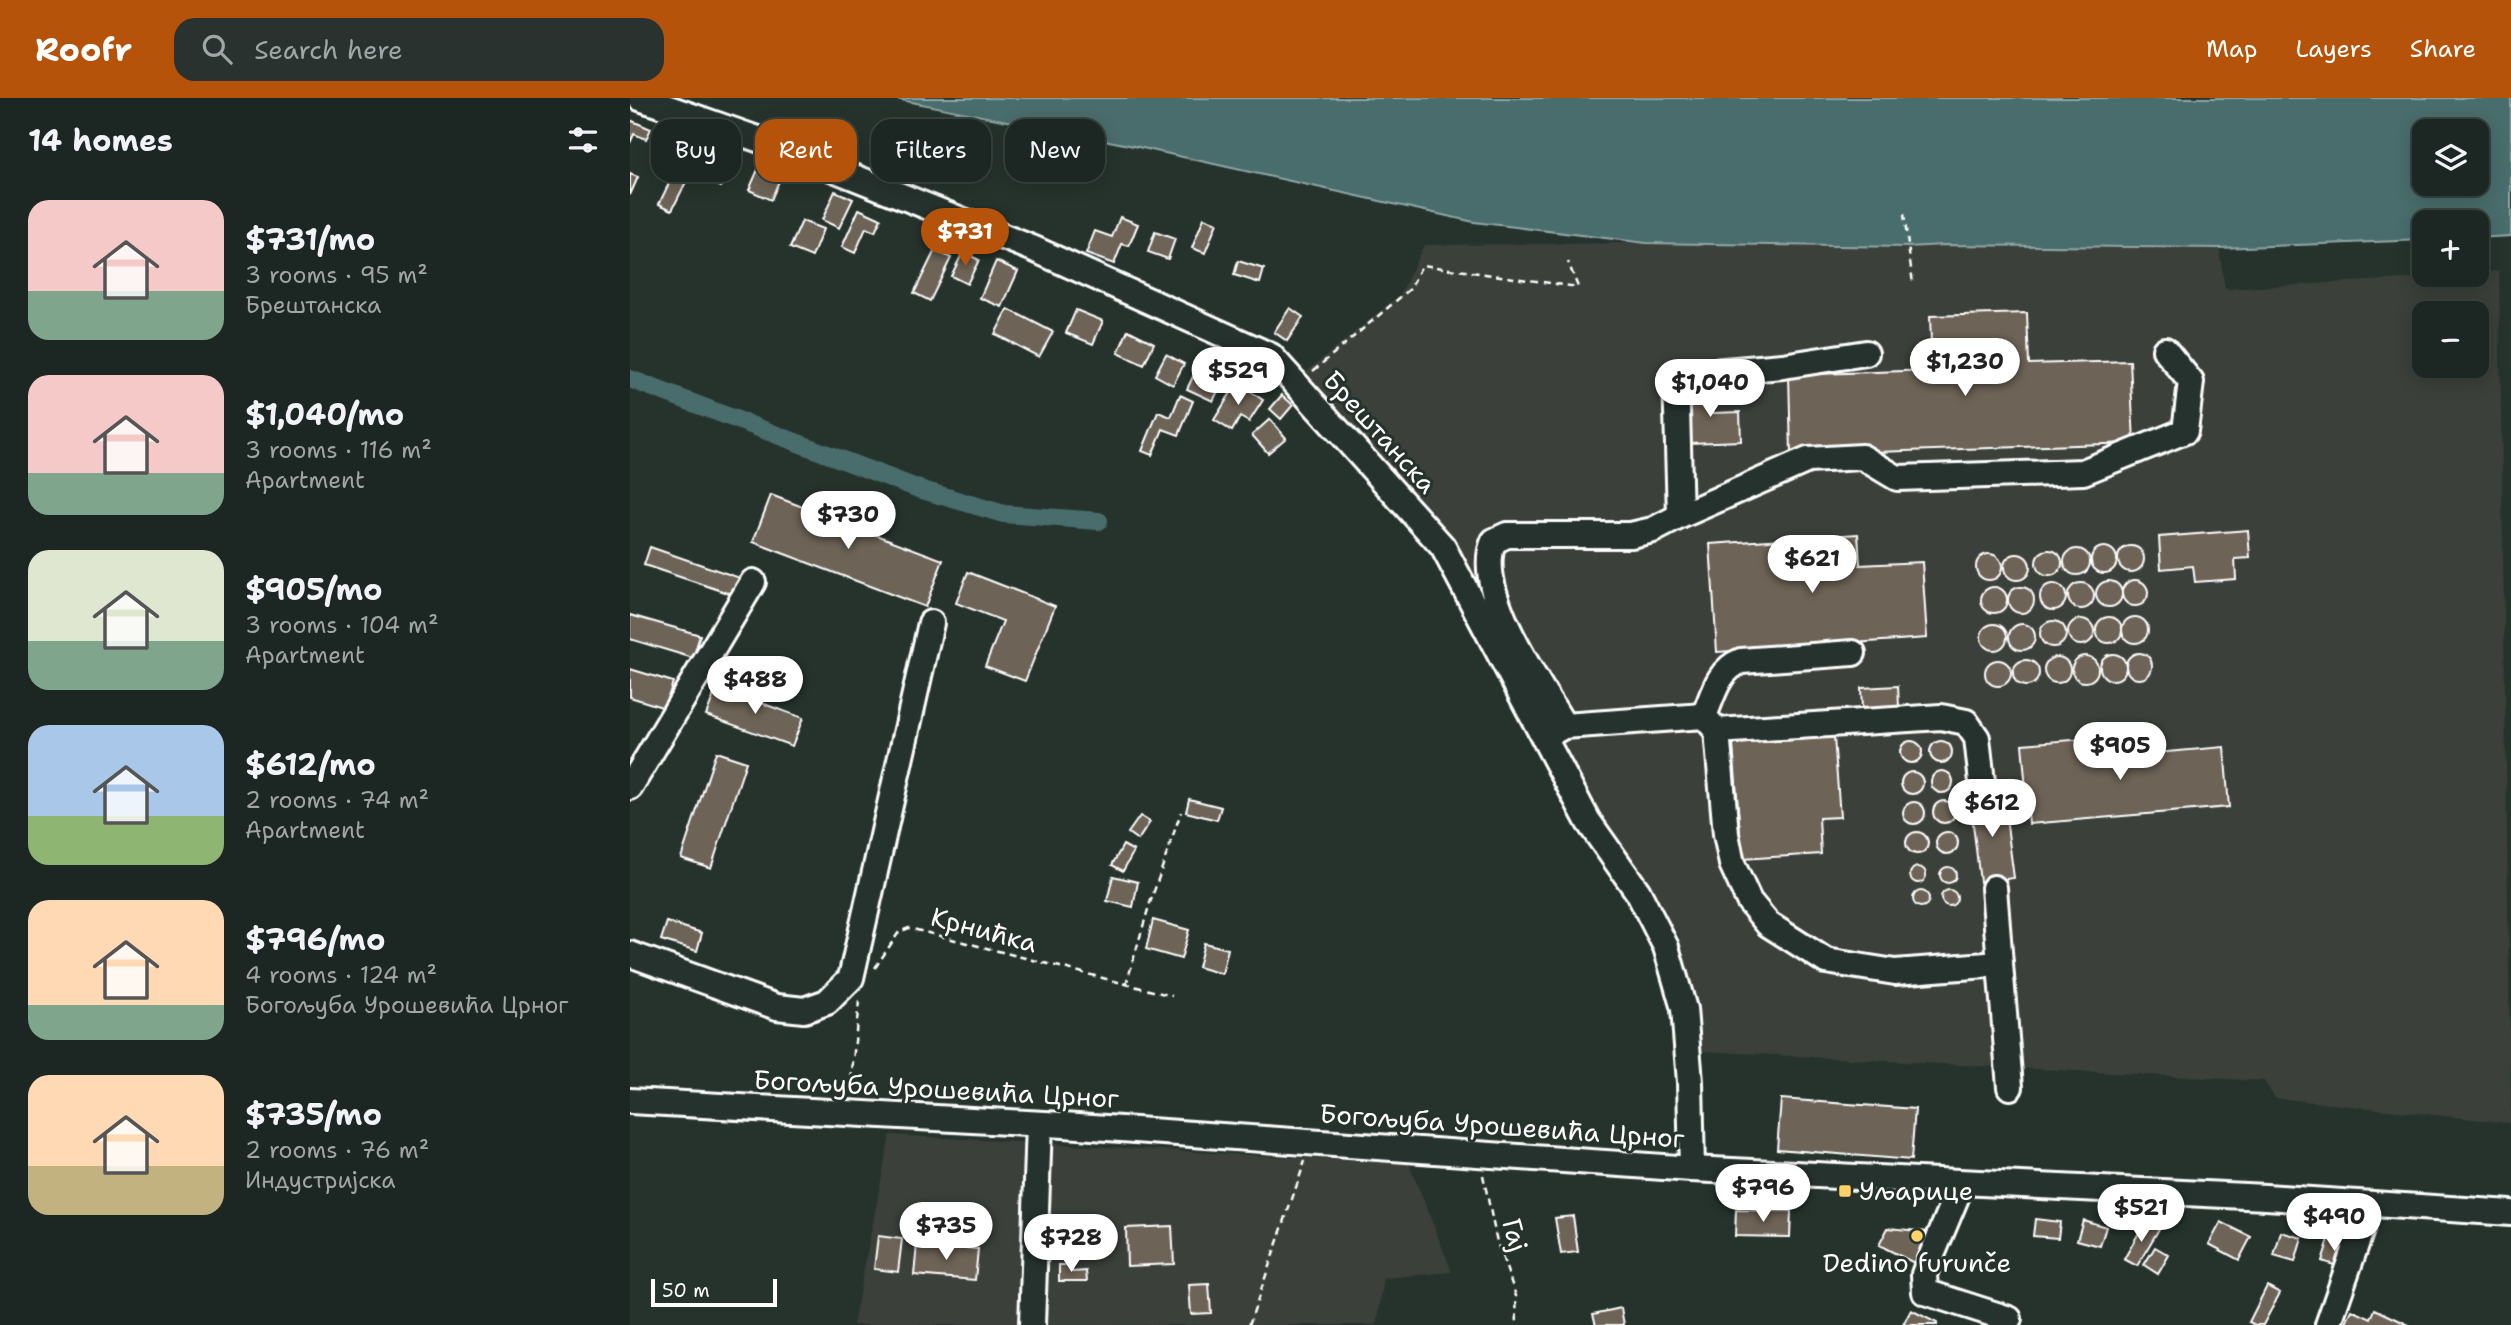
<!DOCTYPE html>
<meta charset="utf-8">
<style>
:root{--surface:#1c2622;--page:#29322f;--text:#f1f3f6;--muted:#a0a5a5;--line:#3a4340;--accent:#b45309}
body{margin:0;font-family:"Shantell Sans",sans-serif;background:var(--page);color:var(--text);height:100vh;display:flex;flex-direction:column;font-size:26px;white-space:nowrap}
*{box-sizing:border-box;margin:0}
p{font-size:23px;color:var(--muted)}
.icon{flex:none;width:38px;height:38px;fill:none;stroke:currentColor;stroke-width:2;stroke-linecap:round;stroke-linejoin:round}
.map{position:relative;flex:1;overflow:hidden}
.sheet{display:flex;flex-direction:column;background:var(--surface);width:630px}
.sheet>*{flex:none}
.guide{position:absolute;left:21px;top:21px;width:665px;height:63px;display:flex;gap:14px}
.fabs{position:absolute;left:1782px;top:21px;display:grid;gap:14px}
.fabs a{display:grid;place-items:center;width:77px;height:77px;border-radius:14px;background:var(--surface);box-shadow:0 4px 18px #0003,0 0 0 2px var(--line);font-size:35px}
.scale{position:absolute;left:21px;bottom:18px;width:126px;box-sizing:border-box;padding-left:7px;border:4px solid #fff;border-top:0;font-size:19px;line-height:24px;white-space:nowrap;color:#fff;-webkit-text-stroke:5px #26332d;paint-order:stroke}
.price{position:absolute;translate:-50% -60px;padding:0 16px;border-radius:24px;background:#fff;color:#222;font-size:23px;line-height:46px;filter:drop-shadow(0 2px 4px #0008)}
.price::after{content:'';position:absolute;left:50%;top:42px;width:21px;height:16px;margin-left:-10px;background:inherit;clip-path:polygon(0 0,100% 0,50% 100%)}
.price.on{background:var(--accent);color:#fff}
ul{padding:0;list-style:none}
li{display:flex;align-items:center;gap:21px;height:175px;padding:0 28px}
li span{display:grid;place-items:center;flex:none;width:196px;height:140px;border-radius:21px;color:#555}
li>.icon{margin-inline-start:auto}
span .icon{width:84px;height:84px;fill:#fffc;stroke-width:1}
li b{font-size:30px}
h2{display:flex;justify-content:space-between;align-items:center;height:84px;padding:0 28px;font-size:30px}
.chip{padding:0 24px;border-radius:21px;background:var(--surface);box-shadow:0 4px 18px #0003,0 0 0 2px var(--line);font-size:24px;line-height:63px}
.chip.on{background:var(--accent);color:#fff}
header{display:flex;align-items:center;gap:42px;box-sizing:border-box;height:98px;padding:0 35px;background:var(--accent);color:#fff}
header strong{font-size:33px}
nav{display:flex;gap:38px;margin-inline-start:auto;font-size:24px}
.search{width:490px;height:63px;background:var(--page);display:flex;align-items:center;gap:18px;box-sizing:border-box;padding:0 24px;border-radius:21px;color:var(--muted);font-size:26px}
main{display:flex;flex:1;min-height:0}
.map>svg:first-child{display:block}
.built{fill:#3b413a;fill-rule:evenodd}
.water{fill:#486d6c;stroke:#91a7a7;stroke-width:2;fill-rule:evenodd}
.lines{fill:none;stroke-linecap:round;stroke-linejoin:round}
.canal{stroke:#486d6c;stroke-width:18}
.building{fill:#6d6357;stroke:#fff;stroke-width:2}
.minor-casing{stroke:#fff;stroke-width:30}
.path{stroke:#fff;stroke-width:2.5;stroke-dasharray:7 5;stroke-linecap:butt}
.minor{stroke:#26332d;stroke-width:24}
.poi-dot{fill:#ffd166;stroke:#26332d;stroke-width:2.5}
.labels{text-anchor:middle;stroke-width:6;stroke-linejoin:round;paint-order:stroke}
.street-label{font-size:26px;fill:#fff;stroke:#26332d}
.poi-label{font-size:26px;fill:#fff;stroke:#26332d;text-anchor:start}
</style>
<header>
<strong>Roofr</strong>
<div class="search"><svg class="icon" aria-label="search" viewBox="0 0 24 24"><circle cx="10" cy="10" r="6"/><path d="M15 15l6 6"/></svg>Search here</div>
<nav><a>Map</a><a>Layers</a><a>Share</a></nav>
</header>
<main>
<section class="sheet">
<h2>14 homes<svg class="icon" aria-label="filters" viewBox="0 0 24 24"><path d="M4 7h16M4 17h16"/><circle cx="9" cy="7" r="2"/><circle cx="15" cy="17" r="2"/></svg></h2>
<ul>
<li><span style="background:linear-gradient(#f6c9c9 65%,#7fa58c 0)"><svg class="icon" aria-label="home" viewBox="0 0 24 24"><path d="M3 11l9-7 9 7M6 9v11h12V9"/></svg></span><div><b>$731/mo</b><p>3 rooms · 95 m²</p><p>Брештанска</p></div></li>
<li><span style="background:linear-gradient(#f6c9c9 70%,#7fa58c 0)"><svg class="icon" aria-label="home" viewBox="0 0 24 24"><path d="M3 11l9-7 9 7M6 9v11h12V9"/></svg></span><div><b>$1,040/mo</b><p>3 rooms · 116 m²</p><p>Apartment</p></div></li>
<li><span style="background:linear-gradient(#dfe7d0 65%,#7fa58c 0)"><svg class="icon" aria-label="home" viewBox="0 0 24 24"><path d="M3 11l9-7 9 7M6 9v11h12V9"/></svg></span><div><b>$905/mo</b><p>3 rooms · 104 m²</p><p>Apartment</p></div></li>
<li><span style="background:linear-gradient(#a9c7e8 65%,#8fb573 0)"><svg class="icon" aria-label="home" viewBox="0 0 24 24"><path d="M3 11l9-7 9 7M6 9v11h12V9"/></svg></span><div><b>$612/mo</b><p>2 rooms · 74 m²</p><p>Apartment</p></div></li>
<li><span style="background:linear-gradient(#ffd9b3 75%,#7fa58c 0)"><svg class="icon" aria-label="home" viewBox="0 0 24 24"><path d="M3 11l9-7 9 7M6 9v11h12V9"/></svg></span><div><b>$796/mo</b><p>4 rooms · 124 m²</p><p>Богољуба Урошевића Црног</p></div></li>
<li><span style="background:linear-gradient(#ffd9b3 65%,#c2b280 0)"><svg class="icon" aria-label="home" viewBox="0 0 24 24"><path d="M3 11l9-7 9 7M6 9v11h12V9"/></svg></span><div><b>$735/mo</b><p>2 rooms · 76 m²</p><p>Индустријска</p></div></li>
</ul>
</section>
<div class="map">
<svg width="1881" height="1227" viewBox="0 0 1881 1227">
<rect width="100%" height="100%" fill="#26332d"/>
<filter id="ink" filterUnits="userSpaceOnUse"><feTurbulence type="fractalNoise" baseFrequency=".0143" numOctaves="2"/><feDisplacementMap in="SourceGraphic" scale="14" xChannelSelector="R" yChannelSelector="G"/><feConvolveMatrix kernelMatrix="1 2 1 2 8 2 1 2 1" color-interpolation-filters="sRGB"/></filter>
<g filter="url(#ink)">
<g class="built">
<path d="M1016 145 1277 149 1314 147 1589 150 1595 191 1846 177V175L1869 173 1881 1025 1645 1000 1634 983 1072 953 1049 837 943 678 768 385 674 276 770 197 794 147ZM1794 215H1846V268H1794Z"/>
<path d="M260 1037 779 1066 822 1174 754 1180 747 1227H223Z"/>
</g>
<path class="water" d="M261 0H1881V138L1846 140V124H1794V142L1589 150 1314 147 1277 149 1016 145 844 124 499 47ZM1794 33H1846V86H1794Z"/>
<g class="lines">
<path class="canal" d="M0 281 289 391 374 416 469 423"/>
</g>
<g class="building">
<path d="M0 22 21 31 16 41 4 36 0 45Z"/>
<path d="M32 29 51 38 41 59 22 51Z"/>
<path d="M55 40 74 48 62 78 42 71Z"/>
<path d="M78 50 103 61 91 89 66 77Z"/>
<path d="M130 67 152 76 141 102 119 92Z"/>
<path d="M0 76 8 79 0 97Z"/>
<path d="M43 77 56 84 42 112 29 106Z"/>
<path d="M205 93 223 101 209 130 192 122Z"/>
<path d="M229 111 251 121 245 134 236 130 225 155 212 149Z"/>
<path d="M490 119 508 126 499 148 492 146 484 166 456 156 465 133 482 139Z"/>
<path d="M574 120 587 125 575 155 562 150Z"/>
<path d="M172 123 193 131 182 159 160 150Z"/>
<path d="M525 134 545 141 538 161 518 154Z"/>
<path d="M305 152 321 160 300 203 284 195Z"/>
<path d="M333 154 349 162 337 186 321 178Z"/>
<path d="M366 163 388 173 372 209 350 200Z"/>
<path d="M608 163 634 171 630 185 604 177Z"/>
<path d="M660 210 673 219 657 243 644 234Z"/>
<path d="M378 211 423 234 409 259 365 236Z"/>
<path d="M446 212 473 223 463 246 436 235Z"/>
<path d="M1397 215 1399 266 1500 263 1504 345 1161 357 1159 277 1302 272 1300 218Z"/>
<path d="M498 232 524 245 514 267 488 255Z"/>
<path d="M536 256 554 266 543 287 525 277Z"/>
<path d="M571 262 598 274 583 303 557 291Z"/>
<path d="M607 285 633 302 619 324 610 319 602 333 584 322Z"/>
<path d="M1082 288 1083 315 1110 314 1111 343 1059 345 1057 289Z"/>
<path d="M550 297 563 303 549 337 533 331 522 357 512 353 528 314 541 319Z"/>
<path d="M652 297 663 307 651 321 640 311Z"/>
<path d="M640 321 656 340 638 355 622 337Z"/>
<path d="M141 397 313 462 295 509 123 444Z"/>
<path d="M1618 432 1620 460 1605 461 1606 481 1565 484 1563 468 1531 471 1529 439Z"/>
<path d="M1228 436 1230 467 1292 464 1297 540 1087 554 1080 446Z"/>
<circle cx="1501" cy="461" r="13"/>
<circle cx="1474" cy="462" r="13"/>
<path d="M20 449 113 481 107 498 14 467Z"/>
<circle cx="1447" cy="464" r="13"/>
<circle cx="1419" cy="465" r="13"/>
<circle cx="1387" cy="469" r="13"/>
<circle cx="1359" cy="469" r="13"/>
<path d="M338 474 425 508 395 583 355 568 373 523 326 505Z"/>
<circle cx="1505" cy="495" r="13"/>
<circle cx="1479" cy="496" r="13"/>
<circle cx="1451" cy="498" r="13"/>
<circle cx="1423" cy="499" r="13"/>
<circle cx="1364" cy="502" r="13"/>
<circle cx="1391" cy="502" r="13"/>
<path d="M0 517 70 537 63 560 0 541Z"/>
<circle cx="1505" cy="532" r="13"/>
<circle cx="1479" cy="532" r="13"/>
<circle cx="1451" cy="534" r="13"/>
<circle cx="1423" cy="536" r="13"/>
<circle cx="1392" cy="539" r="13"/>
<circle cx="1364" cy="539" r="13"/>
<circle cx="1509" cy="568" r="13"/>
<circle cx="1483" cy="569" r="13"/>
<circle cx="1455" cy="571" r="13"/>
<circle cx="1427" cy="572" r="13"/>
<circle cx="1396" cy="575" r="13"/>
<circle cx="1368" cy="575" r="13"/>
<path d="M0 571 43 584 35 610 0 599Z"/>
<path d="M1268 588 1269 609 1232 611 1231 590Z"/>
<path d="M87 589 173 620 162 648 76 617Z"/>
<path d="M1204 639 1210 719 1189 720 1191 756 1112 761 1103 646Z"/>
<path d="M1455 641 1456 661 1594 649 1599 709 1399 726 1392 646Z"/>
<circle cx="1281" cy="654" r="11"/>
<circle cx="1311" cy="654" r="11"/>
<path d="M86 654 116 664 81 770 51 760Z"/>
<circle cx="1312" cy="684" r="11"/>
<circle cx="1282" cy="685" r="11"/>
<path d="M1373 697 1384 780 1350 784 1340 701Z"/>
<path d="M559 701 591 709 587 722 556 714Z"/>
<circle cx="1314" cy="714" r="11"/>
<circle cx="1284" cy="715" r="11"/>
<path d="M510 718 520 724 508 742 498 735Z"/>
<circle cx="1287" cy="745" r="11"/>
<circle cx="1317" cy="745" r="11"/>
<path d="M493 747 504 753 493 773 482 767Z"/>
<circle cx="1288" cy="777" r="8"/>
<circle cx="1318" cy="777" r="8"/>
<path d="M483 778 508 784 503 809 477 803Z"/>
<circle cx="1319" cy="800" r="8"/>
<circle cx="1291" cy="801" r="8"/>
<path d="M523 822 559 832 551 861 516 851Z"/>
<path d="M37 824 72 835 67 853 31 842Z"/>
<path d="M574 845 598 851 592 876 568 869Z"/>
<path d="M1151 1001 1285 1011 1281 1062 1147 1051Z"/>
<path d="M1106 1112 1161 1113 1160 1139 1105 1138Z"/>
<path d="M943 1118 948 1154 931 1156 925 1120Z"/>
<path d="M1405 1121 1430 1124 1428 1140 1403 1138Z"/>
<path d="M1453 1122 1476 1129 1470 1148 1447 1142Z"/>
<path d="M1515 1124 1529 1131 1507 1168 1494 1161Z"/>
<path d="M1591 1124 1621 1139 1609 1162 1579 1146Z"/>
<path d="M542 1128 544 1166 497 1168 496 1130Z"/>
<path d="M1258 1130 1300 1134 1284 1165 1249 1147Z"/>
<path d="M1651 1134 1672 1140 1665 1164 1644 1158Z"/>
<path d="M248 1138 272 1141 268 1174 244 1171Z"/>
<path d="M1699 1141 1717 1148 1710 1169 1692 1163Z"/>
<path d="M287 1146 348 1151 345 1182 284 1177Z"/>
<path d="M1525 1149 1539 1157 1528 1176 1514 1167Z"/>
<path d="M429 1167H442V1174L456 1173 457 1183H429Z"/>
<path d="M579 1186 581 1215 561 1216 559 1187Z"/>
<path d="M1637 1188 1650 1195 1633 1227H1625L1619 1224Z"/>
<path d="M991 1210 994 1227H966L963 1216Z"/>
<path d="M1745 1211 1779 1227H1715L1722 1212 1741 1221Z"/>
<path d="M1281 1212 1307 1225V1227H1273Z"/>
</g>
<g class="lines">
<g class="minor-casing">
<g id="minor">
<path d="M10 0 139 45 404 151 641 258 813 449 958 723 1008 794 1036 849 1054 911 1060 984 1062 1071"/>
<path d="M1050 418 1046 277 1153 268 1236 255"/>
<path d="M1074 618C1083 597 1088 572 1111 563L1223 555"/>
<path d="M934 628C909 585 842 491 864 443L877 437H1001L1023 432 1050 418 1178 362 1232 359 1267 380 1453 374 1555 333 1561 284 1535 252"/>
<path d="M1087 633 1096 736 1102 766 1119 803 1138 826 1196 863 1265 874 1370 866 1380 989"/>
<path d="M919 636 934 628 1074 618 1087 633 1311 619 1336 624 1347 640 1353 693"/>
<path d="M0 689 123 484"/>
<path d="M1364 790 1370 866"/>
<path d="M0 856 147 909 174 912 197 904 221 880 301 525"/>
<path d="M0 1003 434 1027 1062 1071 1636 1099 1881 1115"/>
<path d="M1332 1085 1294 1176 1295 1194 1379 1221"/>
<path d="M402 1227 409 1026"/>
<path d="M1698 1227 1740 1106"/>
</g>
</g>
<g class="path">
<path d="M1274 116 1283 186"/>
<path d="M683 273 780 191 792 167 948 189 938 164"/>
<path d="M245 870 269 834 279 830 542 898"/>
<path d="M496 887 519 808 551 714"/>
<path d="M220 994 229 903"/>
<path d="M853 1077 867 1144 886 1198 887 1227"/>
<path d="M619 1227 675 1063"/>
</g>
<use href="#minor" class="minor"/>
</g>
</g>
<g class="poi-dot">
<rect x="1208" y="1086" width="14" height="14" rx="3.5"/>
<circle cx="1287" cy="1138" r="7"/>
</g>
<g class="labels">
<g class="street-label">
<text transform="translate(750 334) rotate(48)" y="9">Брештанска</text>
<text transform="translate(354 832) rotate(15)" y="9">Крнићка</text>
<text transform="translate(306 991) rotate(3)" y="9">Богољуба Урошевића Црног</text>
<text transform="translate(872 1028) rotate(4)" y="9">Богољуба Урошевића Црног</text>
<text transform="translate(885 1137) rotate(75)" y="9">Гај</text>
</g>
<g class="poi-label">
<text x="1229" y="1102">Уљарице</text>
<text x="1287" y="1174" text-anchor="middle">Dedino furunče</text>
</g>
</g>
</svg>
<div class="fabs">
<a><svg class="icon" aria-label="layers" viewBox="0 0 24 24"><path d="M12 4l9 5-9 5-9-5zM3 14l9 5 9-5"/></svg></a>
<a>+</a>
<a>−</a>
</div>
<div class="scale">50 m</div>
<b class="price on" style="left:335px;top:170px">$731</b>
<b class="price" style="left:1335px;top:300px">$1,230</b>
<b class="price" style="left:608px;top:309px">$529</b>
<b class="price" style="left:1080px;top:321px">$1,040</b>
<b class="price" style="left:218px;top:453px">$730</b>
<b class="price" style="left:1182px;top:497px">$621</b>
<b class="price" style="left:125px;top:618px">$488</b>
<b class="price" style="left:1490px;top:684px">$905</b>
<b class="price" style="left:1362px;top:741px">$612</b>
<b class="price" style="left:1133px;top:1126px">$796</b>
<b class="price" style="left:1511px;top:1146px">$521</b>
<b class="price" style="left:1704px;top:1155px">$490</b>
<b class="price" style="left:316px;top:1164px">$735</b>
<b class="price" style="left:441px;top:1176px">$728</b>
<div class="guide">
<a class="chip">Buy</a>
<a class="chip on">Rent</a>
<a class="chip">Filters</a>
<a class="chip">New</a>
</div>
</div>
</main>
